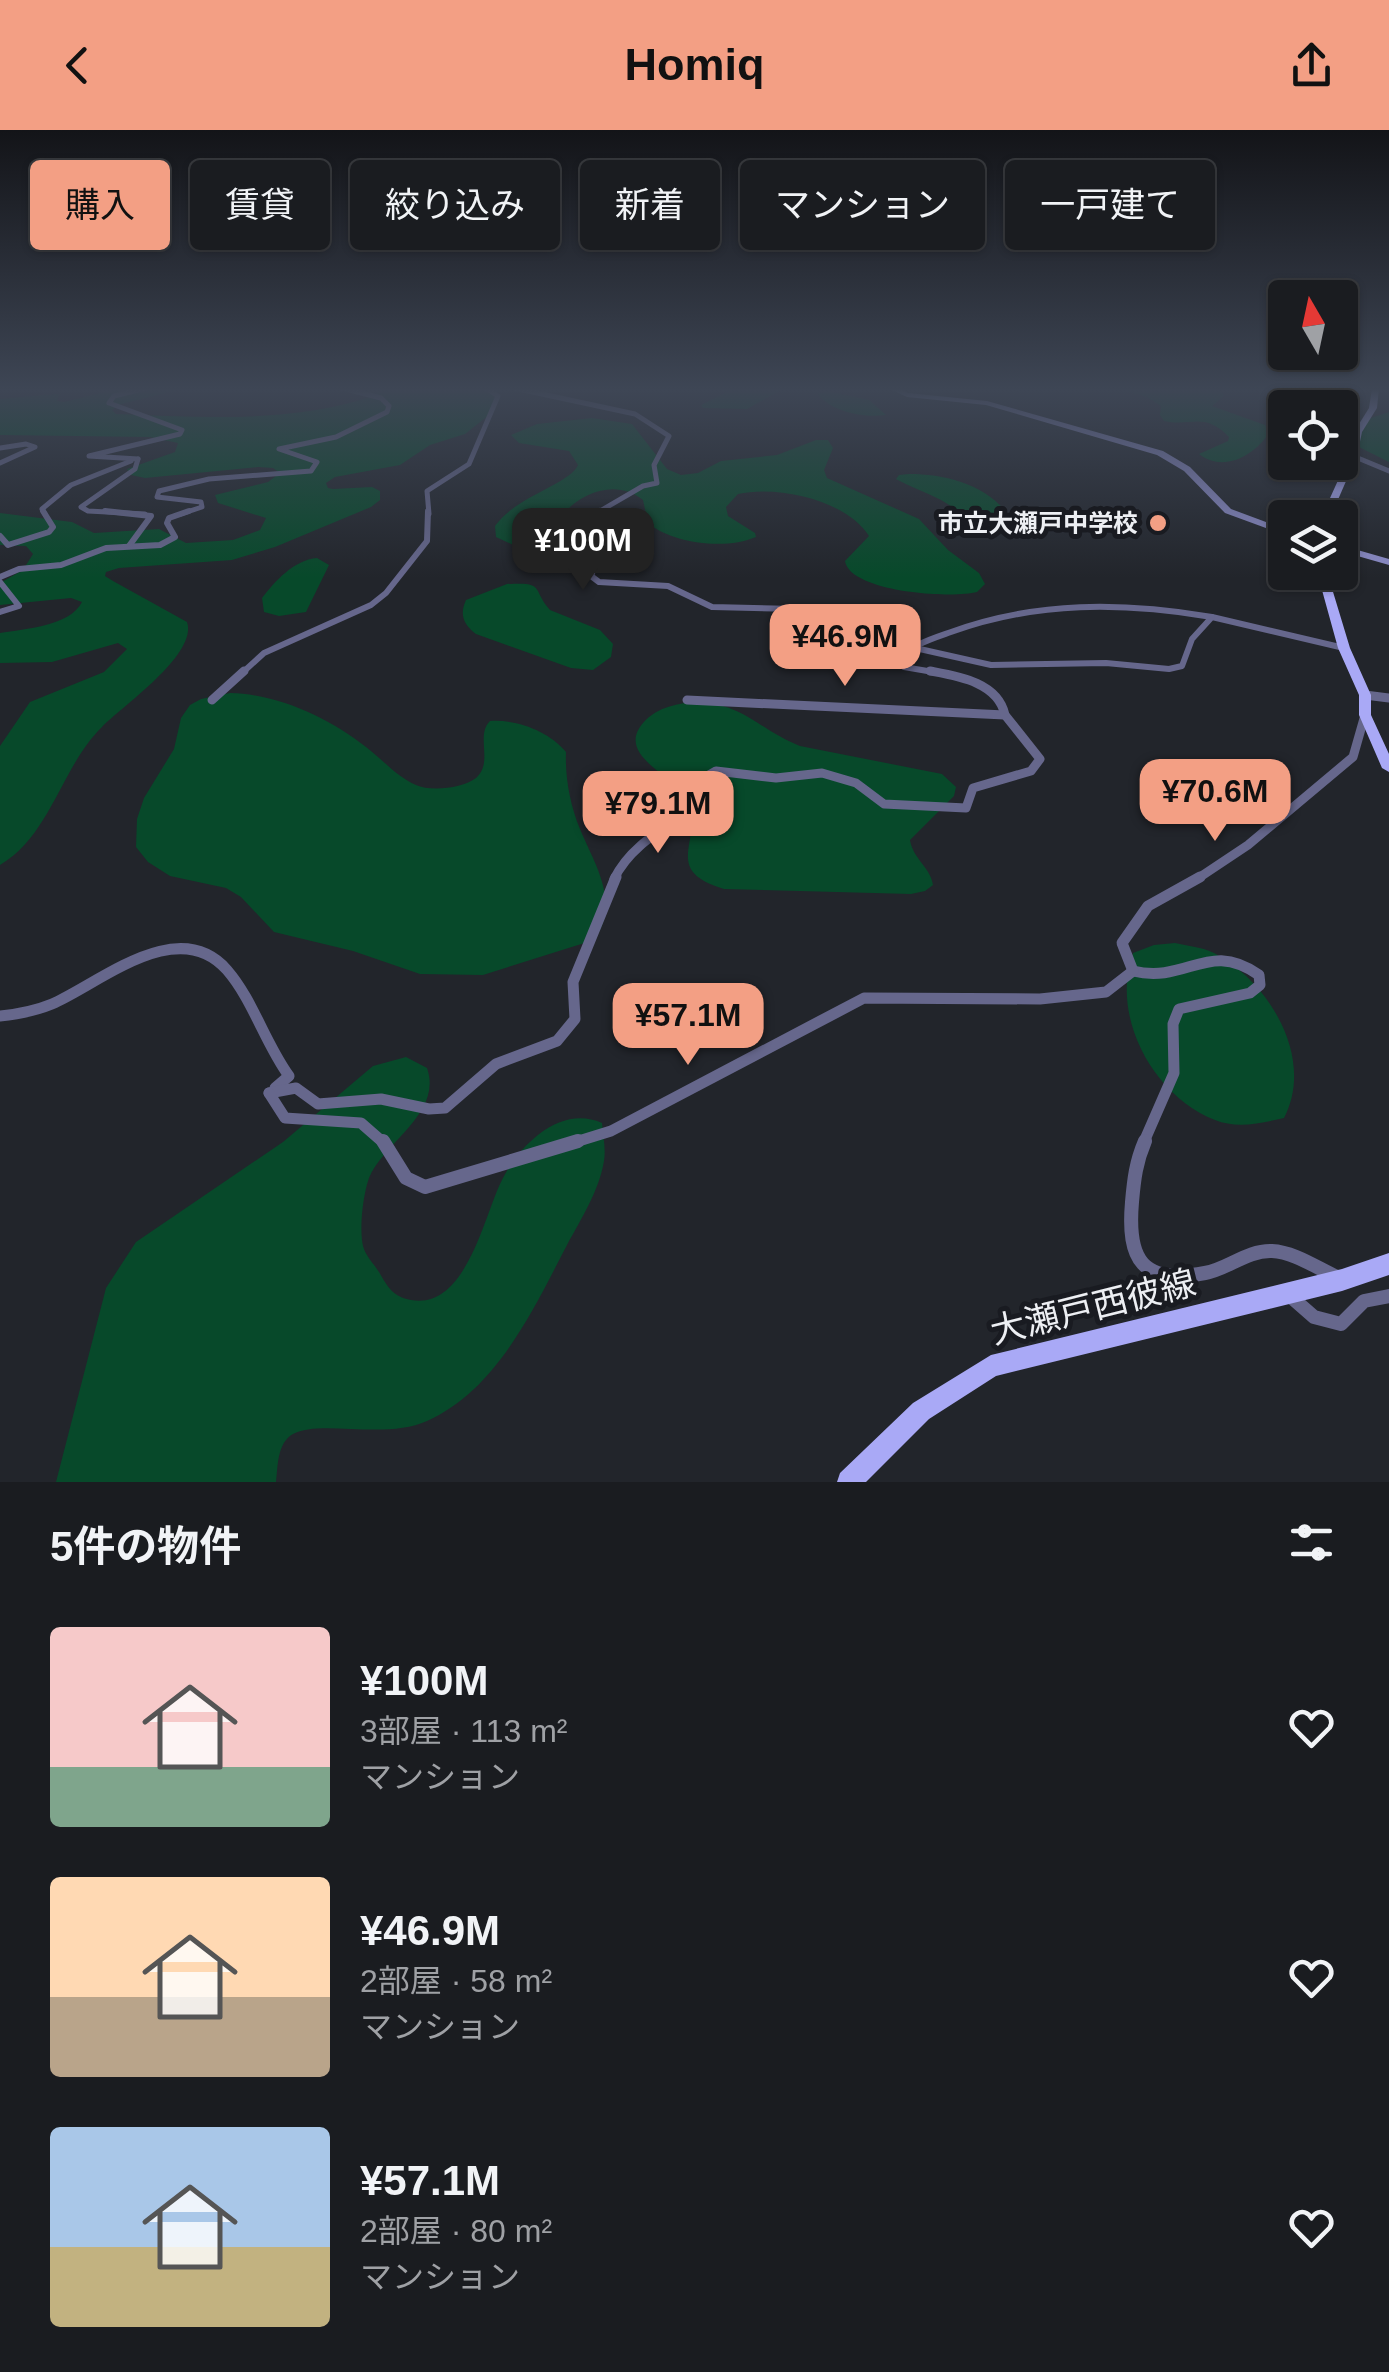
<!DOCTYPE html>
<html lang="ja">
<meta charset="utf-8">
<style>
:root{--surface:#1a1c20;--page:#27292d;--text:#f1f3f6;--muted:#9fa1a5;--line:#383a3e;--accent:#f39f84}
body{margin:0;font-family:Helvetica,"Noto Sans JP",sans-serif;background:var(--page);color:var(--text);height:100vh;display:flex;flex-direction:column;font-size:38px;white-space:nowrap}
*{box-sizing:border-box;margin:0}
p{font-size:32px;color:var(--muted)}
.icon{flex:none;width:55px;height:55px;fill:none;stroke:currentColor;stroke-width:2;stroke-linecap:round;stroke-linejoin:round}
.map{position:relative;height:1352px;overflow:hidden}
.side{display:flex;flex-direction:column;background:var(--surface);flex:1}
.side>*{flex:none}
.top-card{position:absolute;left:30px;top:30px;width:1330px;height:90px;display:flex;gap:20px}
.needle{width:65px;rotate:351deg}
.controls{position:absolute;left:1268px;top:150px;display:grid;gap:20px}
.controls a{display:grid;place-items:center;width:90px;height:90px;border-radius:10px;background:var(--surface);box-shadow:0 2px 8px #0004,0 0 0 2px var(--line);font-size:50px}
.price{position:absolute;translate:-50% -85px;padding:0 22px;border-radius:20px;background:var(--accent);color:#111;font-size:32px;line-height:65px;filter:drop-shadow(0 2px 5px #0008)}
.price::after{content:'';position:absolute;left:50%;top:60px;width:30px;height:22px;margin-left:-15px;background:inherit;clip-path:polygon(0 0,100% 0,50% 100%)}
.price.active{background:#222;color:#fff}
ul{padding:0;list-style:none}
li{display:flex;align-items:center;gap:30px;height:250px;padding:0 50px}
li span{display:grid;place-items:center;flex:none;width:280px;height:200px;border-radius:10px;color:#555}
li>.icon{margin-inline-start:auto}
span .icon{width:120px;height:120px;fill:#fffc;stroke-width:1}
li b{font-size:42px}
h2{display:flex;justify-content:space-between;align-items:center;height:120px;padding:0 50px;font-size:42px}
.chip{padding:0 35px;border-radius:10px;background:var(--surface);box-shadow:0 2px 8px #0004,0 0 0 2px var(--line);font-size:35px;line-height:90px}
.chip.active{background:var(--accent);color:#111}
header{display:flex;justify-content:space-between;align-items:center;height:130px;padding:0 50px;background:var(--accent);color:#111;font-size:45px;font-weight:800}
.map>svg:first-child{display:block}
.green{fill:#07492a}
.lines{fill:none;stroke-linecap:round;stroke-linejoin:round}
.street-far4{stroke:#66678c;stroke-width:5}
.street-far3{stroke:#66678c;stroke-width:6}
.street-far2{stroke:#66678c;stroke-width:9}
.street-far1{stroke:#66678c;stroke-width:11}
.street{stroke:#66678c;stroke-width:14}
.secondary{fill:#8c8cc8;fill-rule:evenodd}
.primary{fill:#a9a9f6;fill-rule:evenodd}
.poi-dot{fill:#f39f84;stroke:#191b21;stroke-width:4}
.labels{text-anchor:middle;stroke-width:10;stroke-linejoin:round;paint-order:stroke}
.far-poi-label{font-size:25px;font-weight:bold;fill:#edeff3;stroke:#191b21;text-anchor:end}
.near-street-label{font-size:35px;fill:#edeff3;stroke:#191b21}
</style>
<header><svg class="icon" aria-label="back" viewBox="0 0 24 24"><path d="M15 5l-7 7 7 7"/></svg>Homiq<svg class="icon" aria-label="share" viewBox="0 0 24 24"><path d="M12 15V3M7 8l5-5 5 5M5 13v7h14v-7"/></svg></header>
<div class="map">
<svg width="1389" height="1352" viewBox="0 0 1389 1352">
<rect width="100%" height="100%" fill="#22252b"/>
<g class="green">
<path d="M121 258H185L121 274 112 280 116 284C202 287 293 294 376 265L380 258H500L489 285 465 304 430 315 400 335 335 347 326 353 328 358 333 359 372 357 380 361V370L371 377 275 417 232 430 119 438 106 442 105 446 113 451 187 492C198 524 124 575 102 597 61 637 51 705 0 735V616L30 572 104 542 127 519 118 513 52 532 0 533V503C25 499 70 496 82 472L71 468 0 475V453L23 440 33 424 26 416 0 415V383L72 392 94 403 159 399 186 413 233 410 260 400 266 388 218 373 215 365 268 352 280 343 273 338 258 337 145 348 131 345 127 339 175 322 178 313 150 307 0 305V269L55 264H59L57 271 64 272Z"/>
<path d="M719 258H785L747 279 703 278 701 275 725 263Z"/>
<path d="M1118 258H1215L1225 265 1212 276 1265 295 1269 303C1254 326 1223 343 1199 324L1228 311 1229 307C1204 281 1192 297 1164 291L1160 285 1161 276 1147 267Z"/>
<path d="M827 261 869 270 886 285C864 288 831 282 818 264Z"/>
<path d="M1389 282V332L1353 314 1352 304 1359 292Z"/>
<path d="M592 288 632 294 667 339 681 345 698 343 721 331 777 325 816 310H828L833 318 824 340 827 348 919 389 948 420 979 443 985 454 977 462C951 469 850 462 845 431L869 406C846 370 778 355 738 364L726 377 728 386 755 403 756 407C726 420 673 414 648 393L643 370C619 350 585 360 565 382L563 392 579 424 575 430 535 425 496 407 495 396C516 366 570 354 578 335L569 321 519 313 511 305 537 294Z"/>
<path d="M909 344C945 344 985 354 1008 384L1007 390C978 400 964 383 941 370 926 362 910 357 896 349L899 345Z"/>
<path d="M317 428 329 435 306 482 279 486 264 482 262 468C275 451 294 430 317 428Z"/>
<path d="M507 454C546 452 531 458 550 480L600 500 613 514 611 527 593 540 571 538 476 504C464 495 459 485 466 470Z"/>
<path d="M230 563C278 564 329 588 366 617 382 629 397 647 416 655 431 662 463 658 476 648 494 632 475 606 490 591 516 589 549 601 566 622 565 647 570 675 580 699 595 735 621 773 594 810L483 845 420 844 353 821 274 802 241 767 226 758 170 746 148 732 136 717 137 689 144 668 174 619 181 588 190 575 201 569Z"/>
<path d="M699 571C748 577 758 599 800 616L942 644 956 657 954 666 910 710C913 729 931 738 933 755L925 761 911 764 724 759C660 740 704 711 688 671 679 647 614 627 643 593 658 576 678 574 699 571Z"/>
<path d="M1175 813C1188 816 1202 817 1214 823 1270 852 1315 929 1284 988 1262 993 1237 999 1215 990 1153 966 1110 886 1133 823L1154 815Z"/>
<path d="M406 927 427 938C443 983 384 1012 369 1048 363 1065 359 1098 363 1116 365 1125 374 1134 379 1142 387 1156 393 1167 411 1170 466 1180 484 1086 501 1052 518 1016 560 974 602 993 603 1005 606 1019 604 1031 599 1061 581 1089 567 1115 534 1178 497 1260 427 1291 386 1310 320 1289 293 1304 277 1313 278 1336 276 1352H56L106 1158 136 1112 283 1012 373 936Z"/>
</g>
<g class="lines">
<g class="street-far4">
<path d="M514 258 635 284 669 306 654 335 657 353 643 356 595 384"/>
<path d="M0 318 26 314 35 317 0 333"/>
<path d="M1353 326 1389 341"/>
<path d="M138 329 89 326 180 304 182 300 109 273 114 266 146 258"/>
<path d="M138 329 135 339 81 377 88 381 145 384"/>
<path d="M45 384 42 379 71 355 131 331"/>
<path d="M181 384 202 377 201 372 157 367 159 361 209 349 311 341 317 332 279 319 336 307 387 282 389 276 381 268 342 258"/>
<path d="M429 384 427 361 469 334 498 266 486 258"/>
</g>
<g class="street-far3">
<path d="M105 381 151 386 129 416"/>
<path d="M600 381 593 389 601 420 591 446 599 452 668 456 712 477 797 479 884 511 991 535 1106 533 1169 539 1182 536 1192 509 1212 487 1344 518"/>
<path d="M0 406 8 415 49 402 53 397 43 381"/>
<path d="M0 447 19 439 61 435 106 418 160 415 175 407 167 393 169 388 189 381"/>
<path d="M0 452 19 476 0 482"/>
<path d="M241 544 264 523 371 475 386 463 427 411 428 381"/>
<path d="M945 544 904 537 897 532C910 515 931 509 951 502 1037 471 1122 472 1212 487"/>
</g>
<g class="street-far2">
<path d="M1365 565 1389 568"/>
<path d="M212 570 244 541"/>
<path d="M687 570 1005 585"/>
<path d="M614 749C629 719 655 704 682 686L681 661 716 641 776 648 822 643 856 653 884 674 966 678 973 658 1031 641 1040 629 1005 585C998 552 957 546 930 541"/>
<path d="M1197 749 1248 715 1353 627 1365 585"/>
</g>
<g class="street-far1">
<path d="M1133 841C1188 854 1208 809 1259 845L1260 855 1250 863 1179 879 1173 894 1174 943 1143 1014"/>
<path d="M1133 841 1122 813 1148 776 1200 747"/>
<path d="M0 886C19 884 35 881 52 874 100 853 178 784 227 840 253 870 265 913 289 946L275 958"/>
<path d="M269 963 296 958 318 974 381 969 429 979 445 978 496 934 557 911 575 889 573 852 616 747"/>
<path d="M269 963 285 988 361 993 385 1014"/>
<path d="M569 1014 611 1001 864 868 1040 869 1106 862 1133 841"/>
</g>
<g class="street">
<path d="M383 1011 406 1048 425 1057 578 1011"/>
<path d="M1145 1011C1136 1032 1134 1049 1132 1072 1127 1130 1142 1155 1205 1143 1228 1139 1247 1120 1272 1121 1294 1122 1317 1138 1337 1147"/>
<path d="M1290 1166 1314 1187 1341 1194 1364 1171 1389 1166"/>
</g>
<g class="secondary">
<path d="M888 258H897L908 263 987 271 1163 321 1190 337 1231 379 1285 399V405L1225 383 1184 341 1157 325 986 275 907 267Z"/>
<path d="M1340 415 1389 429V435L1340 421Z"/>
</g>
<g class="primary">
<path d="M1372 258H1379L1377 278 1362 302 1357 326 1330 388H1321L1349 326 1354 302 1369 278Z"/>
<path d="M1317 442H1327L1350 518 1371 565V585L1389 624V642L1382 638 1359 585V565L1338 518Z"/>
<path d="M1389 1123V1145L1342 1161 996 1246 929 1289 866 1352H837L840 1343 913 1273 991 1225 1342 1139Z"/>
</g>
</g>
<linearGradient id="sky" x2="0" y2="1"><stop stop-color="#131418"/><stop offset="0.58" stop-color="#3e4655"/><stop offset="1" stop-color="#3e4655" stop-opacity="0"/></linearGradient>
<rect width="1389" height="448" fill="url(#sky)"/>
<circle class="poi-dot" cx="1158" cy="393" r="10"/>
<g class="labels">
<g class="far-poi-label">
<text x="1138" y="402">市立大瀬戸中学校</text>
</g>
<g class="near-street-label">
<text transform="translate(1093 1177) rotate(-14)" y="12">大瀬戸西彼線</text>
</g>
</g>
</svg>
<div class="controls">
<a><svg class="needle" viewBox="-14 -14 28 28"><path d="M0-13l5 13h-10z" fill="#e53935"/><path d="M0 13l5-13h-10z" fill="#9fa1a5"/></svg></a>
<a><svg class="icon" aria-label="locate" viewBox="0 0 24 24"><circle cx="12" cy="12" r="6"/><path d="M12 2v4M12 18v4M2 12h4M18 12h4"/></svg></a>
<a><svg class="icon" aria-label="layers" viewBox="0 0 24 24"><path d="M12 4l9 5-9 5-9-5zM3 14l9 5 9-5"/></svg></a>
</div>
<b class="price active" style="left:583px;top:463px">¥100M</b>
<b class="price" style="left:845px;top:559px">¥46.9M</b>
<b class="price" style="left:1215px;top:714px">¥70.6M</b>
<b class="price" style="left:658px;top:726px">¥79.1M</b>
<b class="price" style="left:688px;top:938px">¥57.1M</b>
<div class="top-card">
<a class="chip active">購入</a>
<a class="chip">賃貸</a>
<a class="chip">絞り込み</a>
<a class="chip">新着</a>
<a class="chip">マンション</a>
<a class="chip">一戸建て</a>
</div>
</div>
<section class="side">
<h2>5件の物件<svg class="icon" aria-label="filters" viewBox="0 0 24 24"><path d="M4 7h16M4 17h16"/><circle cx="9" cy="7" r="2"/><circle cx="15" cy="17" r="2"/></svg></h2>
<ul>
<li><span style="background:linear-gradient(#f6c9c9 70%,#7fa58c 0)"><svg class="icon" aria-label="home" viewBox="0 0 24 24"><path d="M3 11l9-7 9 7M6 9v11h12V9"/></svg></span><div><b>¥100M</b><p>3部屋 · 113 m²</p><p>マンション</p></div><svg class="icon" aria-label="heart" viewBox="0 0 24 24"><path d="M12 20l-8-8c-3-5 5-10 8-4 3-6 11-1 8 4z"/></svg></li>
<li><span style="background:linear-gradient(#ffd9b3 60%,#b9a48a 0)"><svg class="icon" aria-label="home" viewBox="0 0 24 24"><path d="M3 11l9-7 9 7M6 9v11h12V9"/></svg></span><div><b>¥46.9M</b><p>2部屋 · 58 m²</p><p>マンション</p></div><svg class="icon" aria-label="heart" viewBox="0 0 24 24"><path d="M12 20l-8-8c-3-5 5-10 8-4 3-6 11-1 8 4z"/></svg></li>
<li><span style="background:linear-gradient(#a9c7e8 60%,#c2b280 0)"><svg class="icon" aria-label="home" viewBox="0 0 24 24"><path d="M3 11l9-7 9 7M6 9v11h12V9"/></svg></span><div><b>¥57.1M</b><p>2部屋 · 80 m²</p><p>マンション</p></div><svg class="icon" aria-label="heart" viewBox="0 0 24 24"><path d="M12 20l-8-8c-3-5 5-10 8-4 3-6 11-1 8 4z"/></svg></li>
</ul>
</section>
